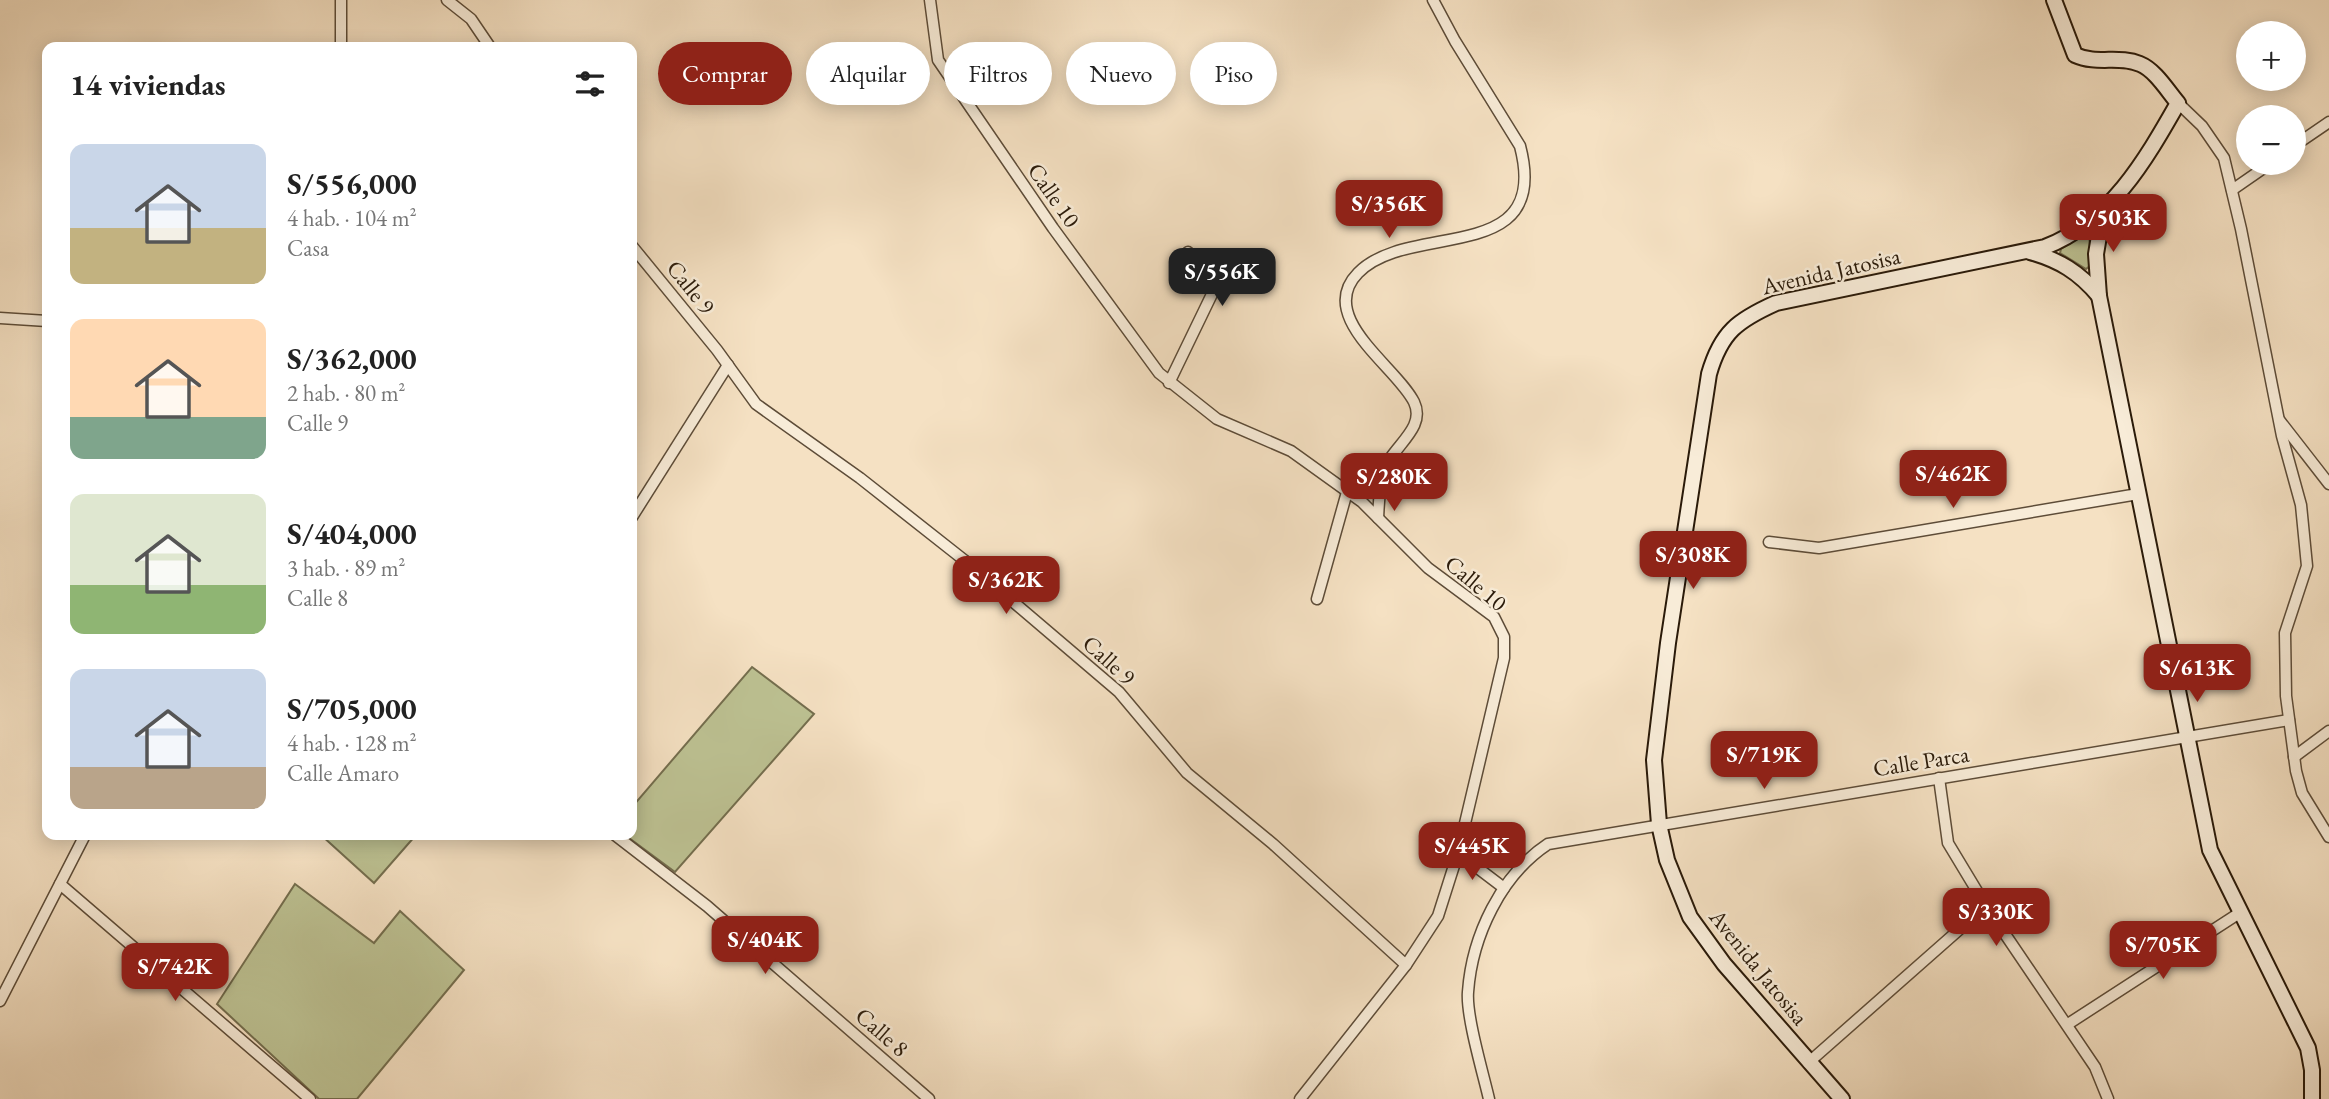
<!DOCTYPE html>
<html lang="es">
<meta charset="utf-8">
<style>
:root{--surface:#fff;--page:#f6f6f6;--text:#222;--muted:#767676;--accent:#8f2418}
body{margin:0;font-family:"EB Garamond",serif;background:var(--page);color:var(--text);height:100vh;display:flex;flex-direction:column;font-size:26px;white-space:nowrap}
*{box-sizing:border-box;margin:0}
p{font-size:23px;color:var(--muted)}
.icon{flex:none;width:38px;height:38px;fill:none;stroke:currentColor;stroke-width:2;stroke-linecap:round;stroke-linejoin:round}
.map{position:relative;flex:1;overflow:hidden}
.side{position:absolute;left:42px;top:42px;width:595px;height:798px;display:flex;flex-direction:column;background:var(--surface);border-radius:14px;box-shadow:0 4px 18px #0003}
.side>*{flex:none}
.top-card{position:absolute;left:658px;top:42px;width:665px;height:63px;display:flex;gap:14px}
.buttons{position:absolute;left:2236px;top:21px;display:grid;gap:14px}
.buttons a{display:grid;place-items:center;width:70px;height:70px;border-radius:50%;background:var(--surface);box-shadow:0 4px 18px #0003;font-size:35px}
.price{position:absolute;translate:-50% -60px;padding:0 16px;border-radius:14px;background:var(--accent);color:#fff;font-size:23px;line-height:46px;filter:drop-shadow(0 2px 4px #0008)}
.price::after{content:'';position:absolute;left:50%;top:42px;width:21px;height:16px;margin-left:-10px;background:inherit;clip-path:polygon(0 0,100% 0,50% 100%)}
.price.selected{background:#222;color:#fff}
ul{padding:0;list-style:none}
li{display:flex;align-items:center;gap:21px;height:175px;padding:0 28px}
li span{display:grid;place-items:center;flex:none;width:196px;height:140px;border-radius:14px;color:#555}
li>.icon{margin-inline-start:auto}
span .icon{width:84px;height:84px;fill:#fffc;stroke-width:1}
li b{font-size:30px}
h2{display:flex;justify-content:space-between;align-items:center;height:84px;padding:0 28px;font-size:30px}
.tag{padding:0 24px;border-radius:32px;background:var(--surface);box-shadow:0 4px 18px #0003;font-size:24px;line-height:63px}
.tag.selected{background:var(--accent);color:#fff}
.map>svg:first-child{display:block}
.green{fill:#bdc293;stroke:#746e4e;stroke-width:2}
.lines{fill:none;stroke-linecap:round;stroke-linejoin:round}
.street-casing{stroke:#5d4c38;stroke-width:13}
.secondary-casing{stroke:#2a1a09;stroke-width:18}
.street{stroke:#f8ecd8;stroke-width:10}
.secondary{stroke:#f8ecd8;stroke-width:14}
.labels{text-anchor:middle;stroke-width:5;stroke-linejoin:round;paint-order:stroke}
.street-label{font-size:23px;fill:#2a1a09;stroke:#f8ecd8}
</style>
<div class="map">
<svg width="2329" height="1099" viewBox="0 0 2329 1099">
<rect width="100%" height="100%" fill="#f5e1c3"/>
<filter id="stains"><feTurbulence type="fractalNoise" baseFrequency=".00286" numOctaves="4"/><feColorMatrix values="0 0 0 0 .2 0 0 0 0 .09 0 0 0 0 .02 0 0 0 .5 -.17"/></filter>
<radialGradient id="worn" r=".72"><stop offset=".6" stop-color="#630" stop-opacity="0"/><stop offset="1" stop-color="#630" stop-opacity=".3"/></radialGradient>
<g class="green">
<path d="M2089 231 2091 265 2086 269 2060 253 2061 249Z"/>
<path d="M752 667 814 714 675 872 625 835H632V807Z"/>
<path d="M321 835H416L374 883Z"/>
<path d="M295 884 374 943 400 911 464 970 357 1099H319L217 1004Z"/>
</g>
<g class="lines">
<g class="street-casing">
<g id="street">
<path d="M341 0V47"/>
<path d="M447 0 471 19 490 47"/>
<path d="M930 0 938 60 1053 228 1159 373 1217 419 1291 451 1362 502 1428 568 1494 617 1504 637V658L1458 853 1438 916 1406 965 1300 1099"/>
<path d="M2178 103 2202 126 2224 158 2241 229 2282 436 2301 505 2307 566 2285 633 2286 696 2296 771 2302 793 2329 837"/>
<path d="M2294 146 2329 122"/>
<path d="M2232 190 2271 163"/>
<path d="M632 246 717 350 756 404 860 478 964 560 1119 692 1187 773 1273 844 1406 965"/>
<path d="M0 318 47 321"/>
<path d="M1169 383 1213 292 1212 277 1188 252"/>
<path d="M2280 421 2329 484"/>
<path d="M632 517 728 365"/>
<path d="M1378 518C1379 502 1379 486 1384 471 1391 447 1427 429 1414 402 1397 367 1315 317 1358 273 1409 220 1552 268 1520 146L1455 41 1433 0"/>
<path d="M1769 542 1819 548 2138 494"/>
<path d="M1317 599 1347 492"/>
<path d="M2294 757 2329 731"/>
<path d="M1939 778 1948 843 1986 906 2095 1067 2108 1099"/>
<path d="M615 835 707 906 929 1099"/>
<path d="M1458 853 1504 888"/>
<path d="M60 884 310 1099"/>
<path d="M0 1001 85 835"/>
<path d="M2068 1024 2241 912"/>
<path d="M1808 1063 1986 906"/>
<path d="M1489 1099C1483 1073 1466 1016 1468 992 1472 936 1501 875 1548 844L2289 720"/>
</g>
</g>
<g class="secondary-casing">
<g id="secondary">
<path d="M2103 212 2096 254 2099 296 2210 850 2308 1048 2312 1070V1099"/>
<path d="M2030 252C2059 260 2079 272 2099 296"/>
<path d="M1842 1099 1724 964 1690 917 1667 860 1659 824 1654 760 1668 643 1709 374C1721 332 1738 320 1776 303L2045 247C2110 222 2145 161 2178 103 2167 90 2155 70 2140 64 2119 55 2097 65 2075 55L2054 0"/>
</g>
</g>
<use href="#street" class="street"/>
<use href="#secondary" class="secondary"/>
</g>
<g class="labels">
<g class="street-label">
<text transform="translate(1054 195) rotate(55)" y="8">Calle 10</text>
<text transform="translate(1831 271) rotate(-13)" y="8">Avenida Jatosisa</text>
<text transform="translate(691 287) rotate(51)" y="8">Calle 9</text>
<text transform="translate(1476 583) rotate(40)" y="8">Calle 10</text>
<text transform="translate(1109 660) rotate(42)" y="8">Calle 9</text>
<text transform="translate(1921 761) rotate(-9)" y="8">Calle Parca</text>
<text transform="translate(1759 967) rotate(51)" y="8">Avenida Jatosisa</text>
<text transform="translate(882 1032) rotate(41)" y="8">Calle 8</text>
</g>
</g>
<rect width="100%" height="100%" filter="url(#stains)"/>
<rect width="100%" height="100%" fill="url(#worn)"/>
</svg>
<div class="buttons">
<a>+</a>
<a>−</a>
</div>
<b class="price" style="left:1389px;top:240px">S/356K</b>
<b class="price" style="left:2113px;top:254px">S/503K</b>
<b class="price selected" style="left:1222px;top:308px">S/556K</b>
<b class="price" style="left:1953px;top:510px">S/462K</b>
<b class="price" style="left:1394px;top:513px">S/280K</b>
<b class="price" style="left:1693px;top:591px">S/308K</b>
<b class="price" style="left:1006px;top:616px">S/362K</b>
<b class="price" style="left:2197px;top:704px">S/613K</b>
<b class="price" style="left:1764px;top:791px">S/719K</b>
<b class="price" style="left:1472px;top:882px">S/445K</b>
<b class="price" style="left:1996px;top:948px">S/330K</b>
<b class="price" style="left:765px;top:976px">S/404K</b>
<b class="price" style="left:2163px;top:981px">S/705K</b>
<b class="price" style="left:175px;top:1003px">S/742K</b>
<div class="top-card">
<a class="tag selected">Comprar</a>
<a class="tag">Alquilar</a>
<a class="tag">Filtros</a>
<a class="tag">Nuevo</a>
<a class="tag">Piso</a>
</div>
<section class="side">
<h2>14 viviendas<svg class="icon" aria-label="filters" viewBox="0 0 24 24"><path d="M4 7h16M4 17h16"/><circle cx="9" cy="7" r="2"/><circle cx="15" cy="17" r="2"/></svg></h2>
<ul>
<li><span style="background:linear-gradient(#c9d6e8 60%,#c2b280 0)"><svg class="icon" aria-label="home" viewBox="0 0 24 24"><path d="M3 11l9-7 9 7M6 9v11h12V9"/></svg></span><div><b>S/556,000</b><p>4 hab. · 104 m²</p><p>Casa</p></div></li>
<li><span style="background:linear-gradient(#ffd9b3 70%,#7fa58c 0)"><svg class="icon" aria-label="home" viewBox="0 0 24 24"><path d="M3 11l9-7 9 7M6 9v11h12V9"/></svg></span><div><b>S/362,000</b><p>2 hab. · 80 m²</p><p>Calle 9</p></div></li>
<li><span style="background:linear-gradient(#dfe7d0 65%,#8fb573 0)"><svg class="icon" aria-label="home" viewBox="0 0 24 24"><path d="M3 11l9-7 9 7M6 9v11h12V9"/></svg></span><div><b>S/404,000</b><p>3 hab. · 89 m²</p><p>Calle 8</p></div></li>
<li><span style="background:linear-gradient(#c9d6e8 70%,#b9a48a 0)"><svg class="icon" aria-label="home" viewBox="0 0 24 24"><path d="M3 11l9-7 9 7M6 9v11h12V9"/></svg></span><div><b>S/705,000</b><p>4 hab. · 128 m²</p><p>Calle Amaro</p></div></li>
</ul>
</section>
</div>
